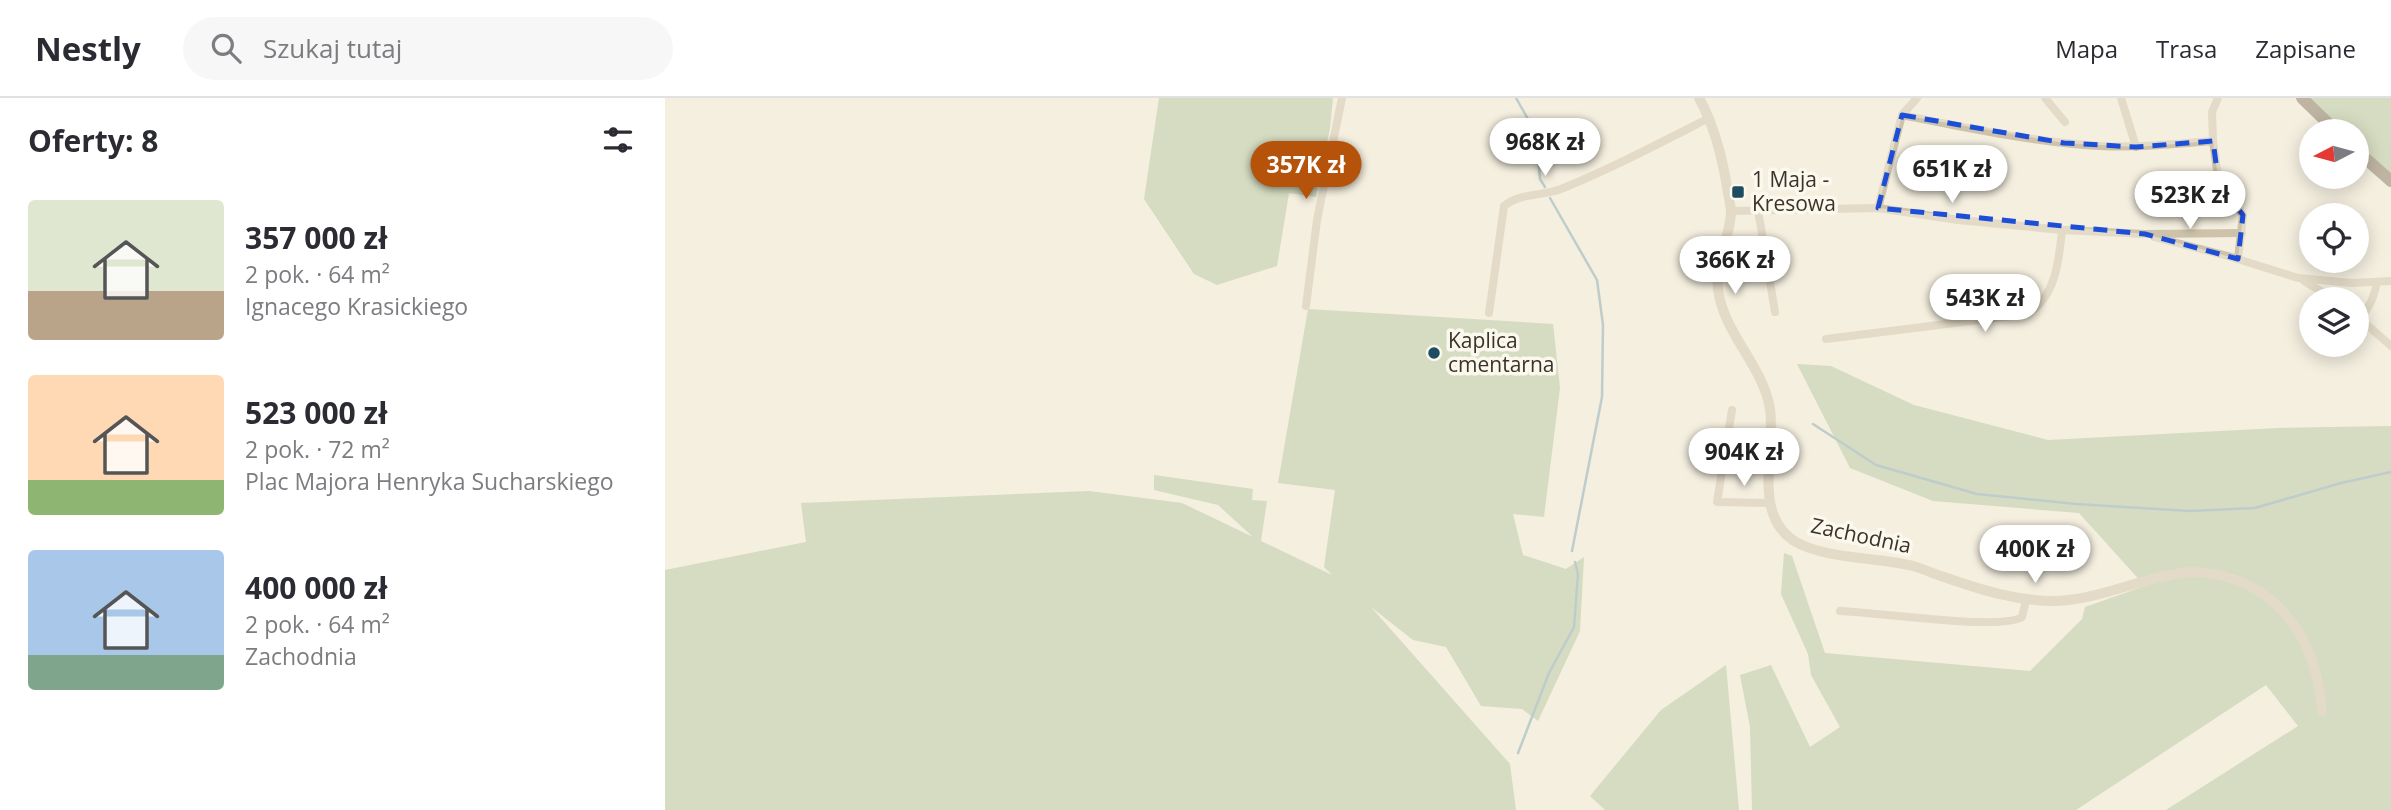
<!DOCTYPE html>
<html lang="pl">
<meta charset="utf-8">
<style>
:root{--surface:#fff;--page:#f7f7f7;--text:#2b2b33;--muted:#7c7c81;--line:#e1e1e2;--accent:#b45309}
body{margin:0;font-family:"Open Sans",sans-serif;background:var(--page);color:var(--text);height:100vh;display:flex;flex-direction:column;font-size:26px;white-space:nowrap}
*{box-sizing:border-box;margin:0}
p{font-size:23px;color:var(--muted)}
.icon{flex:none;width:38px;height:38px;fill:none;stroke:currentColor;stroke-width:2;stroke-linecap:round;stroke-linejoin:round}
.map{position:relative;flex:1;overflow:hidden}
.details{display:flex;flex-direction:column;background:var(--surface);width:665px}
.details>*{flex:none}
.needle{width:46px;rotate:264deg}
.controls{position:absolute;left:1634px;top:21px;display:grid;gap:14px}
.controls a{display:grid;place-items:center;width:70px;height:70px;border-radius:50%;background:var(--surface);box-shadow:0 4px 18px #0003;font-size:35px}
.price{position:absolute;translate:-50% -60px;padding:0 16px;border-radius:24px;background:#fff;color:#222;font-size:23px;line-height:46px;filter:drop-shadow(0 2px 4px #0008)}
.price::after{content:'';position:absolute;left:50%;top:42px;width:21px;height:16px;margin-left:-10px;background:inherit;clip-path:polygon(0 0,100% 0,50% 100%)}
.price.current{background:var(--accent);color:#fff}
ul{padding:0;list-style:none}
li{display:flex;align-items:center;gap:21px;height:175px;padding:0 28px}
li span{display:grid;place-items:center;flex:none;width:196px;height:140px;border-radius:7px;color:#555}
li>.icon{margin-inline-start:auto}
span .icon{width:84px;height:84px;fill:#fffc;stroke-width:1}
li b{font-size:30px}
h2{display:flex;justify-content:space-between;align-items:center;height:84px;padding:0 28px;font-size:30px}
header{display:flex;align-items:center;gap:42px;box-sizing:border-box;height:98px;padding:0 35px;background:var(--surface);border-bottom:2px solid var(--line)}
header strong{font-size:33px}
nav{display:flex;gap:38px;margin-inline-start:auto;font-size:24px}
.search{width:490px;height:63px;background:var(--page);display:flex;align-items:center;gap:18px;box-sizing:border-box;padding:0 24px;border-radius:38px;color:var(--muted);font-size:26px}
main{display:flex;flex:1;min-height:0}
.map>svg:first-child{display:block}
.green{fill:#afc59e}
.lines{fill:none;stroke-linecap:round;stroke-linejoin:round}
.stream{stroke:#7ca5b4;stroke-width:2.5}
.minor{stroke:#cec2aa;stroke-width:8}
.tertiary{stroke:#cec2aa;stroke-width:10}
.primary{stroke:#7e6e5a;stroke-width:12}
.marked{fill:none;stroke:#1d4ed8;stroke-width:5;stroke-dasharray:14 9;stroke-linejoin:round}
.poi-dot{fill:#1c4d60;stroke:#fbf8ed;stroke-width:2.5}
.labels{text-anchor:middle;stroke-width:7;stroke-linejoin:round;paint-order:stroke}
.poi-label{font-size:21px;fill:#3b332a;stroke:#fbf8ed;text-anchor:start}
.street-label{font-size:21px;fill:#3b332a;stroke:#fbf8ed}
</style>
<header>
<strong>Nestly</strong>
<div class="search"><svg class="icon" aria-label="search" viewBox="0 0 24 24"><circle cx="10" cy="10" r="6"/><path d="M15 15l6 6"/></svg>Szukaj tutaj</div>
<nav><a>Mapa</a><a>Trasa</a><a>Zapisane</a></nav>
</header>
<main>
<section class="details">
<h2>Oferty: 8<svg class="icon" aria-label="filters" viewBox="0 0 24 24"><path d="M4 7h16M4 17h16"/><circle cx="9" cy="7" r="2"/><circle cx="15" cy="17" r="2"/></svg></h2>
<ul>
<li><span style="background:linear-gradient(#dfe7d0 65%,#b9a48a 0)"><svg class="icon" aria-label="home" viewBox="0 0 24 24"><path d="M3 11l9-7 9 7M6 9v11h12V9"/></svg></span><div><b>357 000 zł</b><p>2 pok. · 64 m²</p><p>Ignacego Krasickiego</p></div></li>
<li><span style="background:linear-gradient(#ffd9b3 75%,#8fb573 0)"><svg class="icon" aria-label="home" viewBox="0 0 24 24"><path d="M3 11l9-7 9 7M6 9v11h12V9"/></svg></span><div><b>523 000 zł</b><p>2 pok. · 72 m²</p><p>Plac Majora Henryka Sucharskiego</p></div></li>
<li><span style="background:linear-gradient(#a9c7e8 75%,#7fa58c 0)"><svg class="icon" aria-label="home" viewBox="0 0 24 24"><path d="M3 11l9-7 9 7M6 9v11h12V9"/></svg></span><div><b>400 000 zł</b><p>2 pok. · 64 m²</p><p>Zachodnia</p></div></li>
</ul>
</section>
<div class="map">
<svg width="1726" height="712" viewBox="0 0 1726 712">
<rect width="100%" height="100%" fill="#f4efdf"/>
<g class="green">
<path d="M494 0H668L665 30 651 99 624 95 612 168 552 187 529 176 479 101Z"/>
<path d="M1644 0H1726V77L1692 47V33H1678Z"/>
<path d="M643 211 888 226 895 290 879 419 848 416 858 457 901 471 919 459 915 533 873 623 857 611 816 608 781 549 748 542 706 509 845 666 851 712H0V472L141 444 136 405 424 393 517 405 588 439 553 407 489 392V377L588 391 587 402 602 403 596 443 667 477 659 469 670 392 613 385Z"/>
<path d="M1132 266 1166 268 1249 307 1383 342 1613 330 1726 328V712H1501L1633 628 1601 587 1411 712H1087L1085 629 1075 577 1106 567 1145 649 1175 629 1146 577 1143 556 1116 496 1119 455 1127 458 1160 555 1365 573 1417 521 1420 509 1480 488 1414 415 1268 403 1185 370Z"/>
<path d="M1061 567 1074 712H940L925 698 996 612Z"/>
</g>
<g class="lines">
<g class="stream">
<path d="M851 0 871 35 875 81 880 89"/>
<path d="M885 100 932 182 938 227 937 299 907 453"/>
<path d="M1148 326 1211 367 1312 396 1411 406 1525 413 1590 410 1676 385 1726 374"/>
<path d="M853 655 884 575 909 529 913 476 910 464"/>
</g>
<g class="minor">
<path d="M1380 0 1400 24"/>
<path d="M1456 0 1471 49"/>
<path d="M1553 0 1547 14 1548 43 1554 87 1578 117 1573 161"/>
<path d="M1237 17C1302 30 1368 44 1435 48 1472 50 1510 46 1548 43"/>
<path d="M1213 110 1237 17 1252 0"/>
<path d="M1066 113 1213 110 1293 122 1397 132 1480 136 1577 135"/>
<path d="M1489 139 1563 158 1633 180 1687 185 1726 183"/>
<path d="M1098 141 1110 214"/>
<path d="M1060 144 1082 145 1098 141 1093 113"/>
<path d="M1639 183 1669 201"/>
<path d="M641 208 652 122 677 0"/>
<path d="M824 215 839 108C854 95 878 98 896 91 947 70 995 45 1044 20"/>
<path d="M1692 218 1726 248"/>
<path d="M1695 220C1705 209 1709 199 1712 184"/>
<path d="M1161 241 1362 216C1391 199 1394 162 1397 132"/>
<path d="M1067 312 1052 404 1105 405"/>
<path d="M1175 513C1208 514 1337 533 1357 519L1361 502"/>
</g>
<path class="tertiary" d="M1034 0C1049 27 1057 58 1062 89 1063 97 1066 107 1066 116 1064 141 1050 164 1053 191 1058 235 1098 267 1105 311 1111 352 1086 418 1131 444 1161 461 1213 459 1248 468 1259 471 1269 476 1279 479 1316 492 1351 503 1391 503 1434 502 1480 478 1525 474 1539 473 1554 477 1568 481 1626 501 1653 555 1657 613"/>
<g class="primary">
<path d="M1637 0 1671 33"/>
<path d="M1692 53 1726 83"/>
</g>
</g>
<path d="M0 0H1726V712H0ZM1237 17 1399 45 1471 49 1548 43 1554 87 1578 117 1573 161 1480 136 1213 110Z" fill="#f4efdf" fill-opacity=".55" fill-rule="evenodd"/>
<path class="marked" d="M1237 17 1399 45 1471 49 1548 43 1554 87 1578 117 1573 161 1480 136 1213 110Z"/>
<g class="poi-dot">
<rect x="1066" y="87" width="14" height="14" rx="3.5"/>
<circle cx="769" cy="255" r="7"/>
</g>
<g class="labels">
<g class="poi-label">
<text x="1087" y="89">1 Maja -<tspan x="1087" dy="24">Kresowa</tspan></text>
<text x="783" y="250">Kaplica<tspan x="783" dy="24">cmentarna</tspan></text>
</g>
<g class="street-label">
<text transform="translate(1196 438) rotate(12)" y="7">Zachodnia</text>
</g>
</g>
</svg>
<div class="controls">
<a><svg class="needle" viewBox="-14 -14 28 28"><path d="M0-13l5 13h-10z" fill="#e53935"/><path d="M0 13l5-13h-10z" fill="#7c7c81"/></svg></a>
<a><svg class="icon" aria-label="locate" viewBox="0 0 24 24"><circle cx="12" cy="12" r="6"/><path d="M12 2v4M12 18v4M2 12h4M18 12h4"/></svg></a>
<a><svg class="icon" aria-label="layers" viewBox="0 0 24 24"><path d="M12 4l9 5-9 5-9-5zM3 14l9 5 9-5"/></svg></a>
</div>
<b class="price" style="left:880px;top:80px">968K zł</b>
<b class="price current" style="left:641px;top:103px">357K zł</b>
<b class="price" style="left:1287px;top:107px">651K zł</b>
<b class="price" style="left:1525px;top:133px">523K zł</b>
<b class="price" style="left:1070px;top:198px">366K zł</b>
<b class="price" style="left:1320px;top:236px">543K zł</b>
<b class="price" style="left:1079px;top:390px">904K zł</b>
<b class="price" style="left:1370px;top:487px">400K zł</b>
</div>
</main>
